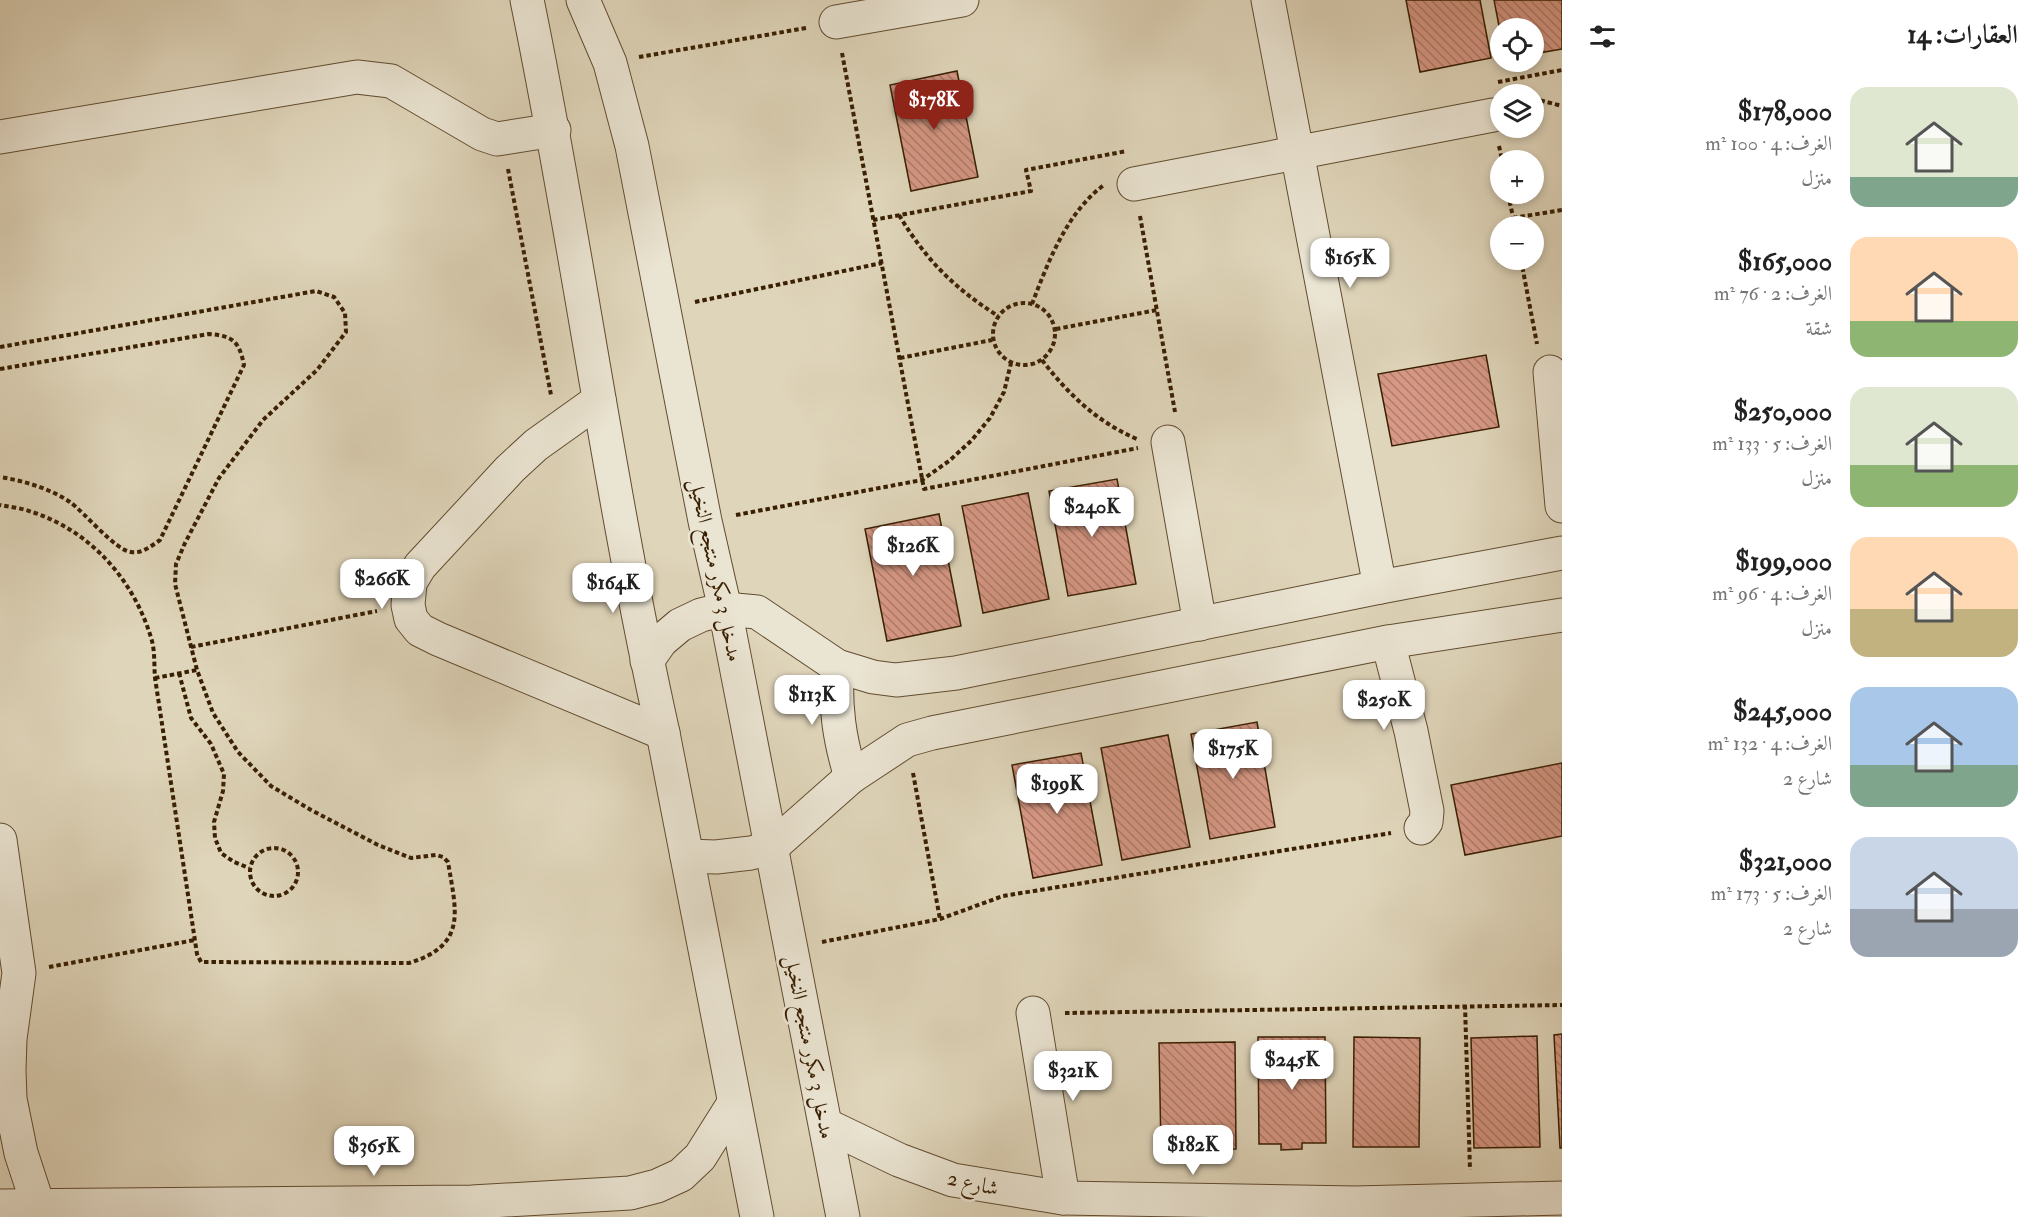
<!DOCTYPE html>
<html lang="ar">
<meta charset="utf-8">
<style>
:root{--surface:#fff;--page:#f2f2f2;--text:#222;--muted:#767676;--accent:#8f2418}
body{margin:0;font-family:"IM FELL Double Pica",Amiri,serif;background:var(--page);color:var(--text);direction:rtl;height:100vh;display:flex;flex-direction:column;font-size:22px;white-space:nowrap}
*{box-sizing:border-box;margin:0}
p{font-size:20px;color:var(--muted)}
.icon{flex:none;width:33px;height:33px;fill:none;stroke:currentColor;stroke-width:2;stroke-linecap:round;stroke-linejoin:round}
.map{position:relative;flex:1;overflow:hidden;direction:ltr}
.sheet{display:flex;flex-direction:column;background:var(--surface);width:480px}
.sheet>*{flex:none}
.buttons{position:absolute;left:1490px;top:18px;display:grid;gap:12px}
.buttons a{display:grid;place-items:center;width:54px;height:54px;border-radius:50%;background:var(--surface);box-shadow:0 3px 9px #0003;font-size:30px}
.price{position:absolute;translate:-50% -51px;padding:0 14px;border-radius:12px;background:#fff;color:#222;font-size:20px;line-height:39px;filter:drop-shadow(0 2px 3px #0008)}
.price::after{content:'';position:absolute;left:50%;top:36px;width:18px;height:14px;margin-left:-9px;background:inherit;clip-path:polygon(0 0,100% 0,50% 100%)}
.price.active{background:var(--accent);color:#fff}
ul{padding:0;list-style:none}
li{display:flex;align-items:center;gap:18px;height:150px;padding:0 24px}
li span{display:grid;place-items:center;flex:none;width:168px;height:120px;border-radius:18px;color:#555}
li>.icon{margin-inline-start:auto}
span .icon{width:72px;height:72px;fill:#fffc;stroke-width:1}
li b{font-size:26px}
h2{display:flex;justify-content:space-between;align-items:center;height:72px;padding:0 24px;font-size:26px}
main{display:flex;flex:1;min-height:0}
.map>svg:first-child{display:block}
.building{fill:url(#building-back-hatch);stroke:#391f02;stroke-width:1.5}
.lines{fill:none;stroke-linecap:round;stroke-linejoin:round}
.minor-casing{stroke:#624c30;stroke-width:35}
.tertiary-casing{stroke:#624c30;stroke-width:35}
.path{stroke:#391f02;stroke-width:4;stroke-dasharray:4.5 3;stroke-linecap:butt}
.minor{stroke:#eae4d2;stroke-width:33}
.tertiary{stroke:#eae4d2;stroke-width:33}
.labels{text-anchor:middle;stroke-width:5;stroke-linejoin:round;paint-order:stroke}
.street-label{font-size:21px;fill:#391f02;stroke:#eae4d2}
</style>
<main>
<section class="sheet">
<h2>العقارات: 14<svg class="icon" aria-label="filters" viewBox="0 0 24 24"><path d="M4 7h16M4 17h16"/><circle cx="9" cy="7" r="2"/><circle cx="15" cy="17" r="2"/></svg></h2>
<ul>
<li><span style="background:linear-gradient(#dfe7d0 75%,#7fa58c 0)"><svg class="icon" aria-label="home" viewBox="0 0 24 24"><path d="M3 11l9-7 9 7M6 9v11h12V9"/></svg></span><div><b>$178,000</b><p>الغرف: 4 · 100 m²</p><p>منزل</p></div></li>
<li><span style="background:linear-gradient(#ffd9b3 70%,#8fb573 0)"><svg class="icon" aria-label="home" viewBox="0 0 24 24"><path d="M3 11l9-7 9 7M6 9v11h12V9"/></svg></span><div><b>$165,000</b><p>الغرف: 2 · 76 m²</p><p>شقة</p></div></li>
<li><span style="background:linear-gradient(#dfe7d0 65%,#8fb573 0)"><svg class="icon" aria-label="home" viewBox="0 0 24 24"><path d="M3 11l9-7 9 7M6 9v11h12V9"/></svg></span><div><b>$250,000</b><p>الغرف: 5 · 133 m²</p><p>منزل</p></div></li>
<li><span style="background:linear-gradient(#ffd9b3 60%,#c2b280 0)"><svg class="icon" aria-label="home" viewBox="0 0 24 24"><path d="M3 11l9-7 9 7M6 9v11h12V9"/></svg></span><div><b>$199,000</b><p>الغرف: 4 · 96 m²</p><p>منزل</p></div></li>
<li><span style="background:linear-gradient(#a9c7e8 65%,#7fa58c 0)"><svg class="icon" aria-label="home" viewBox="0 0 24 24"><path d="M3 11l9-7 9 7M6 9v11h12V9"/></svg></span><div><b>$245,000</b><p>الغرف: 4 · 132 m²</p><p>شارع 2</p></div></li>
<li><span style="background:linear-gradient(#c9d6e8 60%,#9aa5b1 0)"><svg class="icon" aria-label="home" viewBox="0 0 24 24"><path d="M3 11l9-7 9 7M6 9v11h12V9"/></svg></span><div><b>$321,000</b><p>الغرف: 5 · 173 m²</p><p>شارع 2</p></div></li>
</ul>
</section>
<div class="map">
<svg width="1562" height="1217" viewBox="0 0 1562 1217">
<defs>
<pattern id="building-back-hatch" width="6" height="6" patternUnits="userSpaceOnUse" patternTransform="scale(1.5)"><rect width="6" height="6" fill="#d79885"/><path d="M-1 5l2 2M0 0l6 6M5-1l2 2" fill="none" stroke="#af7b6b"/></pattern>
</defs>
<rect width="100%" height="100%" fill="#dfd5ba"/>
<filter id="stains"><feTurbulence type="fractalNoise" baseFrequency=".00333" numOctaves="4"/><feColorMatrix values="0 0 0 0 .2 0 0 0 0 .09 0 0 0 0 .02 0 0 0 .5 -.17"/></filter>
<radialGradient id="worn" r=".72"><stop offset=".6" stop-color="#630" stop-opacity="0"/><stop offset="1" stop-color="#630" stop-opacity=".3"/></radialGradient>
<g class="building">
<path d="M1406 0H1480L1491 58 1420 72Z"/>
<path d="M1494 0H1562V49L1533 54V28H1500V31Z"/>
<path d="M957 71 978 177 911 191 890 85Z"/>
<path d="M1486 355 1499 427 1392 446 1378 374Z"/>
<path d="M1117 479 1136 584 1068 596 1049 491Z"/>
<path d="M1028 493 1049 599 983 613 962 506Z"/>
<path d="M939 514 961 626 887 641 865 529Z"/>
<path d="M1257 722 1275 827 1210 839 1191 734Z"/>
<path d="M1168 735 1190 847 1122 860 1101 748Z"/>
<path d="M1081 753 1102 865 1033 878 1012 765Z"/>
<path d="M1562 763V836L1465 855 1451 785Z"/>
<path d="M1562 1034V1148H1560L1554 1035Z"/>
<path d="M1537 1036 1540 1147 1474 1148 1471 1038Z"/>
<path d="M1258 1037H1325L1326 1143H1302V1149L1281 1150V1144H1259Z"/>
<path d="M1354 1037 1420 1038 1419 1147H1353Z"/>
<path d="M1235 1042 1236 1149 1161 1150 1159 1043Z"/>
</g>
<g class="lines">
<g class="minor-casing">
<g id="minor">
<path d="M1268 0 1380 587"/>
<path d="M836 22 962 0"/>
<path d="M0 137 357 77 391 81 482 134 497 139 554 130"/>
<path d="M1134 184 1493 115"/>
<path d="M1550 372 1562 506"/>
<path d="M599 400 536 445 510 469 420 566 410 583 408 605 411 619 420 630 438 639 663 733"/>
<path d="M1168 442 1200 624"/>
<path d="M1388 642 1411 731 1427 811 1426 822 1421 828"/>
<path d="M647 661 661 641 680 625 701 615 725 609 757 612 837 666 873 677 896 680 956 673 1380 587 1562 553"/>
<path d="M837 666C835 707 839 738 851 777"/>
<path d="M0 840 19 973 10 1039 9 1070 10 1099 21 1153 38 1205"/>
<path d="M687 856 716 857 751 853 772 847 851 777 907 740 932 733 1388 642 1562 615"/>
<path d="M1033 1013 1063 1198"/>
</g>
</g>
<g class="tertiary-casing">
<g id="tertiary">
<path d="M527 0C577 243 609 490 663 733L757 1217"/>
<path d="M583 0 610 63 632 146 705 521 725 609 843 1217"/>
<path d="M826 1125 899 1160 953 1180 1063 1198 1355 1203 1562 1198"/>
<path d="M0 1206 472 1202 630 1193 657 1186 681 1175 700 1157 734 1103"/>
</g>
</g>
<g class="path">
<path d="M842 53 924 489 1138 448"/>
<path d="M639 57 806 28"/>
<path d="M1498 82 1562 70"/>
<path d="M1533 101 1539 100 1562 106"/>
<path d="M1499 146 1502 160"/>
<path d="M508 169 551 395"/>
<path d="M1508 194 1515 226"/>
<path d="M899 215C926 260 954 288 998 316"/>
<path d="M1140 216 1175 412"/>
<path d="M1513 218 1562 210"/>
<path d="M873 220 1031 191 1026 170 1127 151"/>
<path d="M1521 260 1537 344"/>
<path d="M695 302 882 263"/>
<circle cx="1024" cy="334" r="31"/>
<path d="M1032 304C1048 262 1067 212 1104 185"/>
<path d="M1056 329 1157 310"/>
<path d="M0 347 316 291 334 297 345 313 346 332 317 370 263 420 219 478 185 543 176 564 175 584 197 670 213 713 238 752 271 786 311 810 378 845 411 858 436 855 443 857 448 862C456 911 468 945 409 963L201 962 197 954 155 678C154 666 155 653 152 641 135 581 91 531 32 512 22 508 10 507 0 505"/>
<path d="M900 358 992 340"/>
<path d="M1042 360C1068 394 1097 422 1137 439"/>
<path d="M0 369 209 334C233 336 239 341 244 365L160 540C151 546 142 554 131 552 115 550 85 513 70 502 49 488 24 481 0 477"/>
<path d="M736 515 922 480 949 461 971 441 990 418 1004 392 1011 363"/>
<path d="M191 647 377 611"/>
<path d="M179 673 191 718 211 744 224 774 223 791 214 822 215 838 221 853 234 862 249 868"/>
<path d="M155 678 197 670"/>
<path d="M913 773 940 919"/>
<circle cx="274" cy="872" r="24"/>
<path d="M822 942 940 919 1003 896 1391 833"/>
<path d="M49 967 195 940"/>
<path d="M1465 1005 1470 1170"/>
<path d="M1065 1013 1562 1005"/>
</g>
<use href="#minor" class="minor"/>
<use href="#tertiary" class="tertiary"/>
</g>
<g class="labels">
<g class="street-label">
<text transform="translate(716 570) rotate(78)" y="7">مدخل 3 مكرر منتجع النخيل</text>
<text transform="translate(810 1047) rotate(79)" y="7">مدخل 3 مكرر منتجع النخيل</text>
<text transform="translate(973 1183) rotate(13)" y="7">شارع 2</text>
</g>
</g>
<rect width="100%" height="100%" filter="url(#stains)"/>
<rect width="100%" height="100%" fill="url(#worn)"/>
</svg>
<div class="buttons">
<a><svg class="icon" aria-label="locate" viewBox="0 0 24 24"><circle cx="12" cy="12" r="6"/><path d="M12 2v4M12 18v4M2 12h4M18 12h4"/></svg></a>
<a><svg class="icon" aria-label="layers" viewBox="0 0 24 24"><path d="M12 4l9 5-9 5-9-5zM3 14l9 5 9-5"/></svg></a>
<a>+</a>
<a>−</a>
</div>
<b class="price active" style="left:934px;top:131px">$178K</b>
<b class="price" style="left:1350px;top:289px">$165K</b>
<b class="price" style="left:1092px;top:538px">$240K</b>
<b class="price" style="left:913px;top:577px">$126K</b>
<b class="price" style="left:382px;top:610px">$266K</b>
<b class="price" style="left:613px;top:614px">$164K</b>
<b class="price" style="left:812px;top:726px">$113K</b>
<b class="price" style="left:1384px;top:731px">$250K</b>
<b class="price" style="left:1233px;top:780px">$175K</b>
<b class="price" style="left:1057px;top:815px">$199K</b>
<b class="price" style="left:1292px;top:1091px">$245K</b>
<b class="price" style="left:1073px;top:1102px">$321K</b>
<b class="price" style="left:1193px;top:1176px">$182K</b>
<b class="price" style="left:374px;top:1177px">$365K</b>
</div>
</main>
